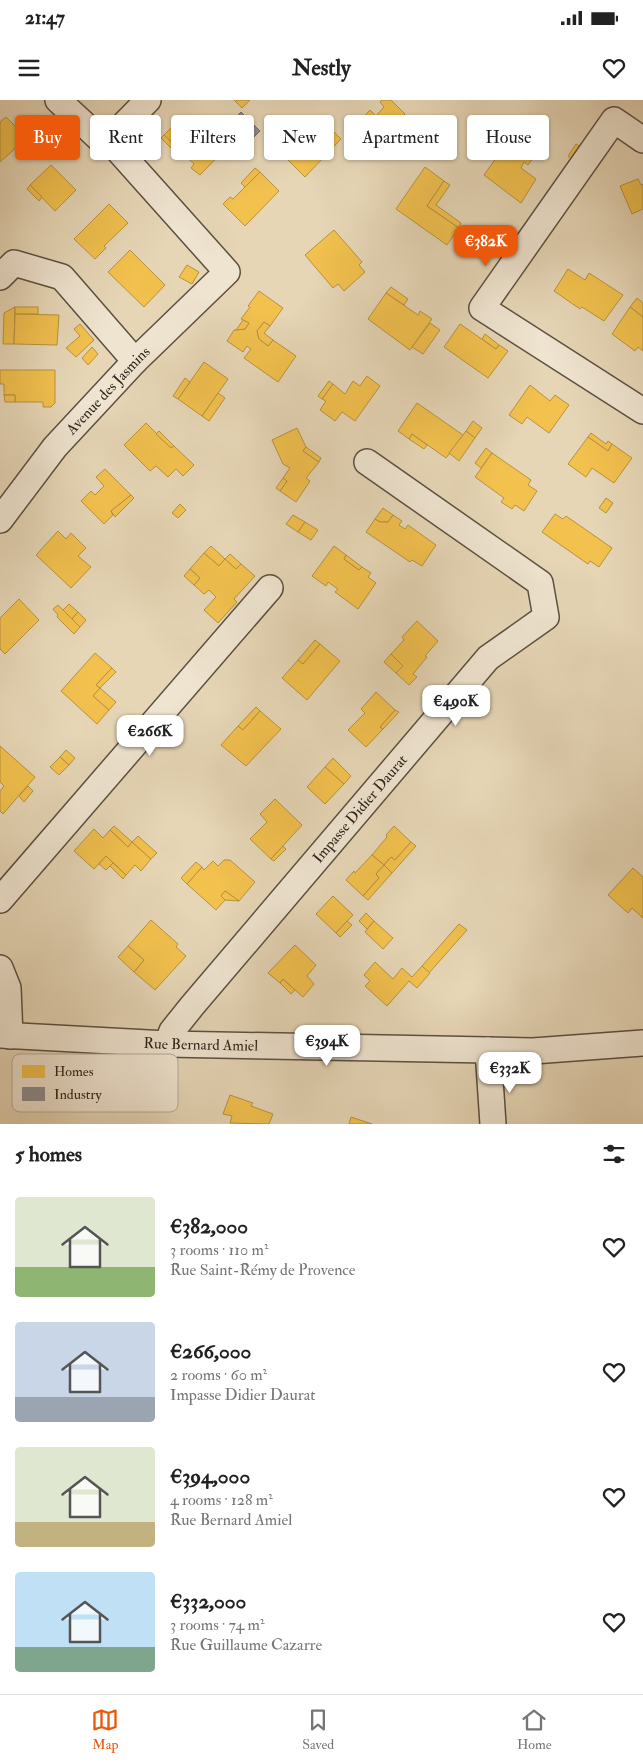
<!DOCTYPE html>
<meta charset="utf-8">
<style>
:root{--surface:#fff;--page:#f2f2f2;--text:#222;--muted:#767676;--line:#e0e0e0;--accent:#ea580c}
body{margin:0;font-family:"IM FELL Double Pica",serif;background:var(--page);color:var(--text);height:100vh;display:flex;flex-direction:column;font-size:19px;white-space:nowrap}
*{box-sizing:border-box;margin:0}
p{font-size:16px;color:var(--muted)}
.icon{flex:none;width:28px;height:28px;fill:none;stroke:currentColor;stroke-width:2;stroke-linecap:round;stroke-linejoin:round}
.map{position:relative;height:1024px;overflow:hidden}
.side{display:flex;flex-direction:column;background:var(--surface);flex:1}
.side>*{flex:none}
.hud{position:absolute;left:15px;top:15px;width:614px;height:45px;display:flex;gap:10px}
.price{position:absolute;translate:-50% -42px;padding:0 11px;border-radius:10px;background:#fff;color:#222;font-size:16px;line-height:32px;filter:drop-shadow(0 1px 2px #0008)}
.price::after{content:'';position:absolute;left:50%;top:30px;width:15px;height:11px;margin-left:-8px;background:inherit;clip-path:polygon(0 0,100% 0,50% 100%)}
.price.active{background:var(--accent);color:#fff}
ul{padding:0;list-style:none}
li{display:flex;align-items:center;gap:15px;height:125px;padding:0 15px}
li span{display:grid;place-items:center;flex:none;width:140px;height:100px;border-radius:5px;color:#555}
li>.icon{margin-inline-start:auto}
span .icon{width:60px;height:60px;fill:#fffc;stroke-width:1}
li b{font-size:21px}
h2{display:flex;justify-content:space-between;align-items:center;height:60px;padding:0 15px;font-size:21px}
.pill{padding:0 18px;border-radius:5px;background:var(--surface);box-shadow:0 1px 4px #0004;font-size:18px;line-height:45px}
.pill.active{background:var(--accent);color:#fff}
.status{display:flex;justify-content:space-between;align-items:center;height:35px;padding:0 25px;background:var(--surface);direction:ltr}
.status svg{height:14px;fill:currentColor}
header{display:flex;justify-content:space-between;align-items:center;height:65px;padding:0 15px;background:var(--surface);font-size:22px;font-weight:700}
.dock{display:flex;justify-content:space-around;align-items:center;height:70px;border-top:1px solid var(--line);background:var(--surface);font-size:14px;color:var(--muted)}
.dock a{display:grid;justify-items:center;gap:2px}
.dock .active{color:var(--accent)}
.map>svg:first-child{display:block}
.homes{fill:#f2c14e;stroke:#b7923f}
.industry{fill:#8d8d92;stroke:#706d6e}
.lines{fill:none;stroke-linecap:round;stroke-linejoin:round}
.minor-casing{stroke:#5b5042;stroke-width:28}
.minor{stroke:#efe4d0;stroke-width:25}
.labels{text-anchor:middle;stroke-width:5;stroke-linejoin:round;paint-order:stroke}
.street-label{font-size:15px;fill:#2d231b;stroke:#efe4d0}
.key{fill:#efe4d0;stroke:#b5aa9a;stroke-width:1}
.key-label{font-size:14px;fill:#2d231b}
</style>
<div class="status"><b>21:47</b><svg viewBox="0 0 49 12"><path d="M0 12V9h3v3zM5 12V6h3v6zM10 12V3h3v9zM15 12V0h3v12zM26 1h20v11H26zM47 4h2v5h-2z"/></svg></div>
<header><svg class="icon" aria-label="menu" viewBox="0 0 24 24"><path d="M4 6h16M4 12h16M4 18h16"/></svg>Nestly<svg class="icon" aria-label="heart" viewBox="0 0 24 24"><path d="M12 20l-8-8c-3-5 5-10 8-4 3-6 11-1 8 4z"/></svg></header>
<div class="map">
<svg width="643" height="1024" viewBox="0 0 643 1024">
<rect width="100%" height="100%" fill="#e6d6b6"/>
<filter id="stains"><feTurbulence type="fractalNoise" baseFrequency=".004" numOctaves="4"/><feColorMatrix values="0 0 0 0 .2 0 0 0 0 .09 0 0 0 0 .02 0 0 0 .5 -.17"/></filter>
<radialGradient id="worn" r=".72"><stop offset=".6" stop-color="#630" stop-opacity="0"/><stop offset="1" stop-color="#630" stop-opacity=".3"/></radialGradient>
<g class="homes">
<path d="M234 0H250L242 8Z"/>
<path d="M382 0H391L405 14 381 38 378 35 371 42 355 26 370 10 376 16 384 7 380 2Z"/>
<path d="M183 16 213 45 220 37 229 45 200 75 191 68 194 64 164 35Z"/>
<path d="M6 17 27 38 0 62V22Z"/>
<path d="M319 17 341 39 305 77 285 57 313 28 310 25Z"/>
<path d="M513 34 538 51 528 65 524 62 521 68 536 79 521 103 484 75Z"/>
<path d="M164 35 178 48 174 51 161 38Z"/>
<path d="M296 38 300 42 285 57 281 54Z"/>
<path d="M576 44 582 48 573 60 568 56Z"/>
<path d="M51 65 76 90 55 111 30 85Z"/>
<path d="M425 67 444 81 427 106 459 128 447 145 396 109Z"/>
<path d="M255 68 260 72 245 87 241 83Z"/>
<path d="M260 72 279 91 245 126 223 104 230 97 233 99Z"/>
<path d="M638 79 641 85 643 84V109L632 114 620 86Z"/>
<path d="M444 81 450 85 436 105 461 123 459 128 427 106Z"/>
<path d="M30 85 42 97 39 101 27 89Z"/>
<path d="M109 104 128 123 104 146 106 148 95 159 74 139Z"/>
<path d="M334 130 362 162 359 165 365 172 344 191 338 184 333 188 305 155Z"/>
<path d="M130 150 165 185 144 207 108 172Z"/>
<path d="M187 165 199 172 192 184 179 177Z"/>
<path d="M568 169 585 180 589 173 623 195 604 221 582 207 580 209 554 191Z"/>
<path d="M391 187 408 199 404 205 386 193Z"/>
<path d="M259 191 283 208 270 226 264 222 257 231 259 239 268 246 273 240 296 256 278 282 244 258 251 249 247 246 243 252 227 241 234 230 245 229 249 223 241 219 250 207 248 206Z"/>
<path d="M386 193 418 215 420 211 432 219 410 250 368 219Z"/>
<path d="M637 198 643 203V217L630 207Z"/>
<path d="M15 207 14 244H3L4 213Z"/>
<rect x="15" y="207" width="23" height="7"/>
<path d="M630 207 643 217V251L638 247 635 251 612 234Z"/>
<path d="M15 214 59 215 57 245 14 244Z"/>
<path d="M243 220 249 223 245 229 236 230Z"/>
<path d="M264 222 270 226 264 233 273 240 268 246 259 239 257 231Z"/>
<path d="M430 223 440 230 423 254 412 247Z"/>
<path d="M80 224 94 240 76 257 66 248 80 236 74 229Z"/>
<path d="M460 224 496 249 499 245 508 251 488 278 444 247Z"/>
<path d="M485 234 499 245 496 249 482 239Z"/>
<path d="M92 247 98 254 88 265 82 258Z"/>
<path d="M204 262 228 279 202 316 178 299Z"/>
<path d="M0 270H55V303L51 307H43V302H15V295H4V284H0Z"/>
<path d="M367 276 380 286 355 321 342 312 335 321 320 310 326 301 322 299 333 284 345 294 353 281 360 286Z"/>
<path d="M185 278 190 282 178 299 173 296Z"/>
<path d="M329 281 333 284 322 299 318 296Z"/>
<path d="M530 285 550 301 555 295 569 305 549 333 527 317 522 324 509 315Z"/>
<path d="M218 293 225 298 209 321 202 316Z"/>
<path d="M4 295H15V302H5Z"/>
<path d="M417 303 463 335 446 358 412 334 409 339 398 331Z"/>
<path d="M473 321 482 328 475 338 466 331Z"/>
<path d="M146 323 171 348 174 346 194 365 183 376 176 369 168 377 156 366 150 371 124 345Z"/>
<path d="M297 328 306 347 303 351 319 362 306 378 310 381 296 402 280 391 287 381 283 378 290 368 283 364 272 340Z"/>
<path d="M159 331 174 346 171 348 156 334Z"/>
<path d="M466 331 475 338 459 361 449 353Z"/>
<path d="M591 333 606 344 608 341 612 344 608 351 588 337Z"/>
<path d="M412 334 427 345 424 349 409 339Z"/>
<path d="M588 337 608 351 612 344 632 358 614 383 592 368 586 377 568 364Z"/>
<path d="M306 347 321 358 319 362 303 351Z"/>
<path d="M486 348 492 353 481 368 475 363Z"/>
<path d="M492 353 531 380 528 385 537 391 524 411 515 405 512 409 501 402 504 398 475 377Z"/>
<path d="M105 369 131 395 111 411 113 415 104 424 81 401 91 391 95 395 104 386 96 377Z"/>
<path d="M283 378 287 381 280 391 276 388Z"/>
<path d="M131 395 134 398 115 417 111 411Z"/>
<path d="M606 398 613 403 606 413 599 408Z"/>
<path d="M180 404 186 410 178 418 172 413Z"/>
<path d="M383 408 393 415 388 422H380L375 419Z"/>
<path d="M555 414 563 419 566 416 612 448 599 467 590 461 588 464 542 432Z"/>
<path d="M293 415 305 422 298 432 286 424Z"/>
<path d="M393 415 402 421 399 425 405 429 408 425 436 445 422 466 412 460 410 462 366 432 375 419 380 422H388Z"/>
<path d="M305 422 318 430 311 440 298 432Z"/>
<path d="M58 431 66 439 71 433 86 448 78 456 91 467 71 488 36 455Z"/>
<path d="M211 446 225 459 219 466 204 453Z"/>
<path d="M334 446 346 455 344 459 359 470 362 467 371 473 368 477 376 483 358 509 335 492 338 489 328 482 326 486 312 476Z"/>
<path d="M204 453 219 466 225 459 236 469 241 464 255 476 234 499 237 502 218 523 204 510 216 497 209 490 204 494 194 485 200 478 190 469Z"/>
<path d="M230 454 241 464 236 469 225 459Z"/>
<path d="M346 455 362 467 359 470 344 459Z"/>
<path d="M190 469 200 478 194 485 184 476Z"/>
<path d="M19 499 39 520 5 554 0 549V518Z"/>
<path d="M69 504 78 512 72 519 63 510Z"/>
<path d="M58 505 80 527 74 534 57 517 58 515 53 509Z"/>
<path d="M78 512 86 520 80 527 72 519Z"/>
<path d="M417 521 438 541 425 556 427 557 413 574 417 577 409 585 396 573 403 566 391 554 404 540 402 537Z"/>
<path d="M315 540 320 544 303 564 298 560Z"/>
<path d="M320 544 340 561 307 600 282 578 298 560 303 564Z"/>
<path d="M95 553 112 568 96 585 100 588 93 596 109 610 97 624 61 591Z"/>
<path d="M391 554 403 566 396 573 384 562Z"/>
<path d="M112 568 116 572 100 588 96 585Z"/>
<path d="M100 588 116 602 109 610 93 596Z"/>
<path d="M376 592 395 610 380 627 383 629 366 647 348 630 365 613 361 609Z"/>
<path d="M256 607 260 611 243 630 238 626Z"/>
<path d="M395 610 399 612 383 629 380 627Z"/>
<path d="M260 611 281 629 246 666 221 645 238 626 243 630Z"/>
<path d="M0 646 35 677 3 714 0 711V691L4 686 0 682Z"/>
<path d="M66 650 75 658 69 665 60 657Z"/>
<path d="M60 657 69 665 59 675 50 667Z"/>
<path d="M333 658 351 676 344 684 325 667Z"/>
<path d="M325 667 344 684 325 704 307 687Z"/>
<path d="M28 686 33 691 24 702 19 696Z"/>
<path d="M275 699 302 725 271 759 250 739 267 722 260 714Z"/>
<path d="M114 726 132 742 128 747 110 730Z"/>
<path d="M394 726 411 742 395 760 391 757 384 765 372 755 387 737 386 735Z"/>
<path d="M94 729 103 738 110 730 128 747 132 742 151 759 141 771 135 765 126 775 106 756 94 769 74 751Z"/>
<path d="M138 736 157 753 151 759 132 742Z"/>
<path d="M411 742 416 746 392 773 384 765 391 757 395 760Z"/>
<path d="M283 746 286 749 274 761 271 759Z"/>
<path d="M372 755 384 765 376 774 379 778 363 796 346 780 354 771 355 773Z"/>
<path d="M106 756 113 763 106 770 99 764Z"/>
<path d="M224 760H230L255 782 239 801 225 791 221 796 225 800 216 810 187 784 202 767 204 770 213 761 218 766Z"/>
<path d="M196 762 202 767 187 784 181 778Z"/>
<path d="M113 763 126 775 123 779 110 766Z"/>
<path d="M384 765 392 773 368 800 363 796 379 778 376 774Z"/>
<path d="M633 768 643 777V818L632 808 628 813 608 795Z"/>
<path d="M225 791 239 801 225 800 221 796Z"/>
<path d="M333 796 353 815 336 833 316 814Z"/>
<path d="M366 813 374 821 367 829 359 821Z"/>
<path d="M151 820 178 844 176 847 186 856 155 890 134 872 144 860 128 846Z"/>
<path d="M347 821 352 825 340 837 336 833Z"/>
<path d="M374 821 393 838 383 849 365 832Z"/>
<path d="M459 824 467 830 429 873 422 866Z"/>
<path d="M295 845 316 865 307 876 314 884 303 897 283 879 280 883 268 873Z"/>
<path d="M128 846 144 860 134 872 118 857Z"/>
<path d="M375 862 393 879 402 868 412 877 422 866 430 873 417 888 409 881 387 906 365 886 370 881 364 875Z"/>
<path d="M283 879 295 890 291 894 280 883Z"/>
<path d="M230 995 253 1003 251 1006 273 1014 269 1024 230 1023 232 1016 223 1014Z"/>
<path d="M351 1017 372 1024H349Z"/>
</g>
<path class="industry" d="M241 12 260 31 249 42 230 23Z"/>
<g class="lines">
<g class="minor-casing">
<g id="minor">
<path d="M58 0 102 41 109 40"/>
<path d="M643 40 614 20 482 208 643 311"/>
<path d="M0 177 14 163 62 177 135 261"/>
<path id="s1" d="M0 420 55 347 135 261 227 172 109 40 148 0"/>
<path d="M0 800 270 488"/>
<path d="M0 868 8 888 10 936"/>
<path id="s2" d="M0 935 167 944 488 950 533 951 643 943"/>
<path id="s3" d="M167 944 172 931 192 906 488 558 546 517 540 483 367 362"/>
<path d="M488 950 493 1024"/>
</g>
</g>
<use href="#minor" class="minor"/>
</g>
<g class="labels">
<g class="street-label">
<text dy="5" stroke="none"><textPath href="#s1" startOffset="169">Avenue des Jasmins</textPath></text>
<text dy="5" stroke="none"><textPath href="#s3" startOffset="305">Impasse Didier Daurat</textPath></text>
<text dy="5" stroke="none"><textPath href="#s2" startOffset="201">Rue Bernard Amiel</textPath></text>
</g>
</g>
<rect x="12" y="954" width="166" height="58" rx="8" class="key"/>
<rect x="22" y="965" width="23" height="13" fill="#f2c14e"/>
<rect x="22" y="987" width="23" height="14" fill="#8d8d92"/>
<g class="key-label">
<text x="54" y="976">Homes</text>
<text x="54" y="999">Industry</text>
</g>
<rect width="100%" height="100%" filter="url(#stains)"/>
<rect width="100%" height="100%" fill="url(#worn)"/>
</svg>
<b class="price active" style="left:486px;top:167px">€382K</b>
<b class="price" style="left:456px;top:627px">€490K</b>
<b class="price" style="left:150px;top:657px">€266K</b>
<b class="price" style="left:327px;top:967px">€394K</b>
<b class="price" style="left:510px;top:994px">€332K</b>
<div class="hud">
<a class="pill active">Buy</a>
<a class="pill">Rent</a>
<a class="pill">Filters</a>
<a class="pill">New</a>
<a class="pill">Apartment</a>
<a class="pill">House</a>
</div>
</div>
<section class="side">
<h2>5 homes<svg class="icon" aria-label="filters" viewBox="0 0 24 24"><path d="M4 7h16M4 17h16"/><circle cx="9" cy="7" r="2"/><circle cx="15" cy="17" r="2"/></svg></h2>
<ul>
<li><span style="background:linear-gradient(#dfe7d0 70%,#8fb573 0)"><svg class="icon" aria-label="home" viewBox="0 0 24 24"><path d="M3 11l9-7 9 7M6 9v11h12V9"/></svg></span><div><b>€382,000</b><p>3 rooms · 110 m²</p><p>Rue Saint-Rémy de Provence</p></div><svg class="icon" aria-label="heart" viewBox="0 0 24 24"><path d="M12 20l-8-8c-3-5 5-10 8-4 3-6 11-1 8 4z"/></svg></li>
<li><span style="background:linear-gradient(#c9d6e8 75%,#9aa5b1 0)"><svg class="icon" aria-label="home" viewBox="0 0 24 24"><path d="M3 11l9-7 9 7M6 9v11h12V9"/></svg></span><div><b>€266,000</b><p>2 rooms · 60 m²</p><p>Impasse Didier Daurat</p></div><svg class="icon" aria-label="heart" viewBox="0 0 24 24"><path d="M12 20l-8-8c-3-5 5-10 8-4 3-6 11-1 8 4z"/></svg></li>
<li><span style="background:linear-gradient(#dfe7d0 75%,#c2b280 0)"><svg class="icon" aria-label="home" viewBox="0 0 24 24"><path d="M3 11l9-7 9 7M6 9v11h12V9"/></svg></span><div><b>€394,000</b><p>4 rooms · 128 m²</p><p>Rue Bernard Amiel</p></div><svg class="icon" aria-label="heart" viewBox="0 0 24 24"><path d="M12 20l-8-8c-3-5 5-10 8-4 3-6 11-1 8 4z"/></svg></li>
<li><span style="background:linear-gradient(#bfe0f5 75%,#7fa58c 0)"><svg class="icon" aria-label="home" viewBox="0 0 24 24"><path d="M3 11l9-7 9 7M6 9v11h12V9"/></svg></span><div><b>€332,000</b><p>3 rooms · 74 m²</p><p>Rue Guillaume Cazarre</p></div><svg class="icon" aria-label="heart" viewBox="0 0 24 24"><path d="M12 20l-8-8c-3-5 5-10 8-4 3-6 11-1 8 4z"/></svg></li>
</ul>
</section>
<nav class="dock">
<a class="active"><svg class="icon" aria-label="map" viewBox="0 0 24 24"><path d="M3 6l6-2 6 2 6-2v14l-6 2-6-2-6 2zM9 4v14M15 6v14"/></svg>Map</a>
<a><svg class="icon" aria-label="saved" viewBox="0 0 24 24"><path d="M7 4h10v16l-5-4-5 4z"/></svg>Saved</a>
<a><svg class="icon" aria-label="home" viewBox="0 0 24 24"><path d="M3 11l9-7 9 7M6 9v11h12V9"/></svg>Home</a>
</nav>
